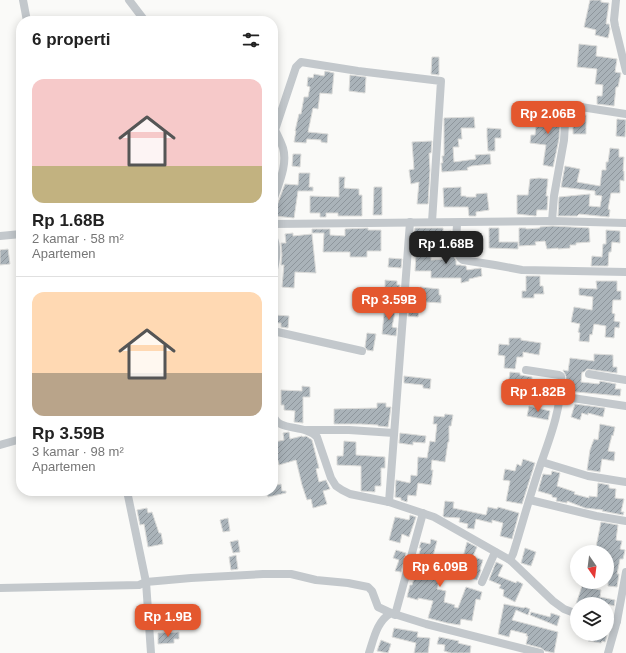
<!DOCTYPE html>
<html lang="id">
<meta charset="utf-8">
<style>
:root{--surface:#fff;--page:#f6f6f6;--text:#222;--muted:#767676;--line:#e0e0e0;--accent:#e4572e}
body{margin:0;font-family:Arial,sans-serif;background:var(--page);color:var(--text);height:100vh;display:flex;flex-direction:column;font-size:15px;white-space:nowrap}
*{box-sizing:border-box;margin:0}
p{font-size:13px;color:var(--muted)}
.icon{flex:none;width:22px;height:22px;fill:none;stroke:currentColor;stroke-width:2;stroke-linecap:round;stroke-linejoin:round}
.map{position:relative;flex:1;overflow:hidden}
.details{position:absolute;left:16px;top:16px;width:262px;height:480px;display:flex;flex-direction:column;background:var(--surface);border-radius:16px;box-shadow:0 2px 10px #0003}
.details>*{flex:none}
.needle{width:26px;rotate:166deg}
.buttons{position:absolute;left:570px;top:545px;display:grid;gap:8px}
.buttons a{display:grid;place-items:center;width:44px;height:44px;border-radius:50%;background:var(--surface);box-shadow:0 2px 10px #0003;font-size:20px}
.price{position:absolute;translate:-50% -34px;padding:0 9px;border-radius:8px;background:var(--accent);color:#fff;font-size:13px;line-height:26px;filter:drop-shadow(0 1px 2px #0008)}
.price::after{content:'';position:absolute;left:50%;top:24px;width:12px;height:9px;margin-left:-6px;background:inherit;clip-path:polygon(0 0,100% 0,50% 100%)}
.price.active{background:#222;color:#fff}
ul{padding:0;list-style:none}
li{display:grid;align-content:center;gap:8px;height:212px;padding:0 16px}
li+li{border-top:1px solid var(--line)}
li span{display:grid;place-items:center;height:124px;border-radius:12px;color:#555}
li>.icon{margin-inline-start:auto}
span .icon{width:72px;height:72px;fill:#fffc;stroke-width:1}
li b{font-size:17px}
h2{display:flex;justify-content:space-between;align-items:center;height:48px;padding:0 16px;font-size:17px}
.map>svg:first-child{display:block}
.building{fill:url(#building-hatch);stroke:#dcdcda}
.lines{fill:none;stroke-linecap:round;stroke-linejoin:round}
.minor{stroke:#c3c8cc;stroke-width:8}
</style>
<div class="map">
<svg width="626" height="653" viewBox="0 0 626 653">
<defs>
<pattern id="building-hatch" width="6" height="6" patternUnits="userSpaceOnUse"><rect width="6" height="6" fill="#aab3b9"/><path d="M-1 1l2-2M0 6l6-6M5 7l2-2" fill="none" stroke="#8e969c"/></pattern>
</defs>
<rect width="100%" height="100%" fill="#fafaf8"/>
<g class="building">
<path d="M590 0H601V2L609 3 606 24H609L610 29 608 38 595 35 596 30 584 27Z"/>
<path d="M579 44 597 46 596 56 617 59 615 72 621 73 618 87H616L614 106 597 104V96H602L603 85 595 84 597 69 577 67Z"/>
<path d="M432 57H439V75L431 74Z"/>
<path d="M325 71 334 73 332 94 320 93 318 109 313 108 308 132 328 134 327 143 321 142V140L307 139 306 143 294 142 296 131H295L299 114H301L304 97H308L310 87 307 86 308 77 313 78 314 74 324 76Z"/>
<path d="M350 75 366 77 365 93 349 91Z"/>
<path d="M544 110 559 111 558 120H560L559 139 553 167 543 165 546 145 530 143 531 135H535L537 118H543Z"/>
<path d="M579 115H586V134H573V122H577V117Z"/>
<path d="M474 117 475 128H461L462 139H458L459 147H453L454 162 476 159 475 155 490 154 491 164 471 166 467 168 468 170 442 172 441 163H443L442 156H444V118Z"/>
<path d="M617 119 626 120 625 137 616 136Z"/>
<path d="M487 128 501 129V138H495V151H488L487 137Z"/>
<path d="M432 141 431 153H429L430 170 428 204H417L419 182 411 184 409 170 414 169 412 142Z"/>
<path d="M610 148 619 149V157H624L623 171H624V181L620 180V193H611L608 209 610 210 609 217 579 214 577 216H558L559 197 590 194 589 206 600 207 602 196 595 195V191L561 187 565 166 580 169 577 182 600 186 602 170H606V162H608Z"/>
<path d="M293 154H301L300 167 292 166Z"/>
<path d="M299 173H310L309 187H313V191H298L294 218 275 216 276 206 278 203 285 184 298 185Z"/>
<path d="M339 177H345L344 188 359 189V195H362V216H338V213H326V217H320V213H310V196L339 197Z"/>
<path d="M539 178 548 179 546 196H548L547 210H537L536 216 517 214V195H528L530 179Z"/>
<path d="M374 187H382V215H373Z"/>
<path d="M461 187V196H466V197H476V194L487 193 489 210 476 212V216H469L468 207H444L443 188Z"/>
<path d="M552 226 589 228 590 242 576 243V245H570V248L558 249V248L547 249 545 241 535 242 536 245 519 246V228H526V229L540 228V227Z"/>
<path d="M368 228V230H381V251H367V257H350V252H323L324 233H312V229H330V235L345 236V229Z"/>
<path d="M415 228H443V236H432V241H414Z"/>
<path d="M489 228H499V242H518V249L489 248Z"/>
<path d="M606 230 620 231V243L612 242 611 252H609L608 266H591L592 256 602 257 603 244H606Z"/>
<path d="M451 231V249L456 261V265H460L466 266 467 270 481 268 482 276 469 279V281L461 283V278H431V271H415L416 254H431V260L447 259 444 232Z"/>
<path d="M293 233V236L312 234 316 273 295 272 294 288 282 287 284 265H281L282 255 281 243H286L285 234Z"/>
<path d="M8 249 10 264 0 265V250Z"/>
<path d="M389 258 402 259 401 268 388 267Z"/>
<path d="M526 276H540V286H543L544 294H534V298H522V291H526Z"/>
<path d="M385 280 397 281V285H400L399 290 385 289Z"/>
<path d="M596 281H617V291H621V300H613L612 313 615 314 614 321 620 322 619 328 615 327 614 338 605 337 606 326 594 324 592 335 590 334 589 342 579 341 580 333 578 332 580 324 571 322 574 307 592 310 593 297 579 295V288L597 289Z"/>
<path d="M420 287 439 289V295H441V303L426 302 425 310 419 309 418 317 408 316 410 301 418 302Z"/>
<path d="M385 305 396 307 392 327 397 328 396 336 382 334Z"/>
<path d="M274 315 289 316 288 328 281 327V323H273Z"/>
<path d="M367 333 376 334 373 351 367 350 365 347Z"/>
<path d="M509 338H521V340L541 343 539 355 523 352V357H517L515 369 504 368 505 356 498 355 499 344 509 345Z"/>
<path d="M594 354 613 355V367H617V373L587 369 584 372H582L581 382 599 384 600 381 616 384 615 389H621L620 396 566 391V376L563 370 568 371 570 358 594 361Z"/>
<path d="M510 372 520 373V375L532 377V380L519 381 517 393 507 392Z"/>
<path d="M404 376 431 379 430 389 423 388V385L404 383Z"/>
<path d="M302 386 310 387V397H303V423L294 422 295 411 284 410V405H281V390L302 391Z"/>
<path d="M377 403H386V407H391L388 427 378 426V425L361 424H334V409L377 408Z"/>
<path d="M575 404 605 408 603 417 588 413V415L582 413 580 420 571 417Z"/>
<path d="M529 406 550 411 548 420 527 416Z"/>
<path d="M445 414 453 415 451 426H449V442H448L445 462 432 460 431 470H433L431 485 418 483 416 496 408 495 407 502 401 500V498L395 497 396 480 410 483 411 475 417 476 418 457 427 458 430 441 435 442 437 424H433L434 416 444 417Z"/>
<path d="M600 424 615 427 613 436 612 435 608 451 615 452 614 461 602 459 600 472 587 470 590 450 594 439 598 440Z"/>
<path d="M289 432 290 439 302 436 303 437 306 436 312 440 319 468 316 469 319 482 326 480 330 489 323 491 327 504 313 508 311 499 307 500 302 485 296 460 279 465 276 453H278L275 442 284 440 283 433Z"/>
<path d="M400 433 426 436 425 443 413 442V445L399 443Z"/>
<path d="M344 441 356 442V455L385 457V468H381V486H375V492L361 491V466L337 465V456H343Z"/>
<path d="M523 459 535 463 522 504 506 501 510 481 503 480 505 469 515 471 517 464 521 466Z"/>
<path d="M552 471 560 473 557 486 575 492 574 494 589 498V496L597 497 598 483 609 485V488L616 489 615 498 624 499 621 512H624L623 515 602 511 603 510 585 508 567 501V503L556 501 557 498 552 497V495L538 491 543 474 551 475Z"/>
<path d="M281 484 282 491H286V493L268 497 267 491H273V486Z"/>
<path d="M445 501 454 502 453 508 486 515 488 507 497 509 498 507 519 513 512 539 500 536 503 523 492 520V523L476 519 474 529 467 528 468 524 459 522 460 518 444 517 443 516Z"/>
<path d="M147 508 148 513 152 512 159 533H161L163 544 148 547 144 524 140 525 137 510Z"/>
<path d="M410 515 416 517 409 537 402 534 400 543 389 540 395 517 409 520Z"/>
<path d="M228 518 230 531 223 532 220 520Z"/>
<path d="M601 522 618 525 616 540 622 541 620 549 625 550 623 559H620L617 574H619L617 587 608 586 607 552H595Z"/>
<path d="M431 539 437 541 433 556 445 559 444 562 462 566 460 573 448 571 447 576 441 574 437 589 446 591 444 602 455 605 454 607 458 608 466 587 482 592 480 600 476 599 472 621 461 619 460 625 447 623 428 618 433 601 418 598V600L407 597 410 585H412L420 561 417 560 421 548H419L421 542 430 544Z"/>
<path d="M238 540 240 552 233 553 230 542Z"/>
<path d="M467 542 477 547 473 556 474 557 483 560 480 569 481 570 477 580 469 578 474 565 462 561Z"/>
<path d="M525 548 536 552 531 566 521 563Z"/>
<path d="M396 550 406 553 401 572 395 571 399 560 393 558Z"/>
<path d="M236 555 238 569 231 570 229 557Z"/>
<path d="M496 562 503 565 498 576 516 583 517 581 523 584 515 602 503 596 504 590 499 588 501 585 489 580Z"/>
<path d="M582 586 601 590 600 597 615 600 614 606 607 604H576Z"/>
<path d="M504 604 524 608 525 607 530 609 528 615 516 610 512 620 558 632 554 653 545 651 541 648 526 644 528 636H526L527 634 511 630 509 637 498 634Z"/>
<path d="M531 612 550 617 551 613 560 616 557 626 530 615Z"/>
<path d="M394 628 418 632 417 637 430 638 428 653H414L416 643 392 637Z"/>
<path d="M179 632V639H174V643L158 644V633Z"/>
<path d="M589 634 607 635 605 642 602 641 601 643 588 641Z"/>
<path d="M439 637 459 641 458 643 471 646 470 653H451L444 651 445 645 437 644Z"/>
<path d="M381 640 391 644 388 653 377 651Z"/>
</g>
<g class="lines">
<g class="minor">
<path d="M23 0 27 21"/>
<path d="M129 0 145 21"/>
<path d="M616 0 614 20 615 26 626 71"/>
<path d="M273 201C278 185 288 165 283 148 281 142 278 136 275 130L296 67 301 62 358 71 441 81 432 222"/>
<path d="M552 221 554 196 564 140 565 123 575 111 581 107 626 114"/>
<path d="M457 223C457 233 453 254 463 260L495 265 522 270 626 272"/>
<path d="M273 224 552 221 626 223"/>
<path d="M0 236 21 234"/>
<path d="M273 237C279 248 276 262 273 273"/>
<path d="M273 331 362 351"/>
<path d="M589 374 626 380"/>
<path d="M559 396 626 406"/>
<path d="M273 414C277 433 304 423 317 437L331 478 336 486 342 490 350 494 389 502 434 517 510 560 553 601 564 609 577 614"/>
<path d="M307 430H349L394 433"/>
<path d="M0 445 21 439"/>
<path d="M542 462 588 476 626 482"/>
<path d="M127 491 146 582 151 653"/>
<path d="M530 500 596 516 626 521"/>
<path d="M389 502 410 222"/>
<path d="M510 560 513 554C522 525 530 495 540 466 550 438 562 407 561 376L559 375 526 370"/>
<path d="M482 582 495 552"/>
<path d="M0 588 139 585 146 582 191 578 263 574H291L316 580 348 583 368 587 372 591 378 607 391 613"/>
<path d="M395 615 423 513"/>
<path d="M607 621H617"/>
<path d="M369 653C374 638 377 621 391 613L426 624 540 653"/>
<path d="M608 653 617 621 626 572"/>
</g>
</g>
</svg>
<div class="buttons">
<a><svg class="needle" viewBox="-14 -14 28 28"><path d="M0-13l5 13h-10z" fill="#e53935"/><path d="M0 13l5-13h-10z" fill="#767676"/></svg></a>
<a><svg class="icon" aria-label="layers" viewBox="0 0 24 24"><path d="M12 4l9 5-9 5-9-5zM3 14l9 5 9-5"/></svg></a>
</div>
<b class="price" style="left:548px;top:135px">Rp 2.06B</b>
<b class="price active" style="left:446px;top:265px">Rp 1.68B</b>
<b class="price" style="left:389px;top:321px">Rp 3.59B</b>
<b class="price" style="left:538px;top:413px">Rp 1.82B</b>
<b class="price" style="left:440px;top:588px">Rp 6.09B</b>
<b class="price" style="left:168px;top:638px">Rp 1.9B</b>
<section class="details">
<h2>6 properti<svg class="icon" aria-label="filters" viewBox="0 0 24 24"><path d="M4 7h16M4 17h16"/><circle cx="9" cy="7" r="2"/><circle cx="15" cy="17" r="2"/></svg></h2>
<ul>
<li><span style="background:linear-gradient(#f6c9c9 70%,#c2b280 0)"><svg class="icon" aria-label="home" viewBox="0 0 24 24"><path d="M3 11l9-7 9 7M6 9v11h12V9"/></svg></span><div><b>Rp 1.68B</b><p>2 kamar · 58 m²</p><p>Apartemen</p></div></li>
<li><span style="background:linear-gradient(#ffd9b3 65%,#b9a48a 0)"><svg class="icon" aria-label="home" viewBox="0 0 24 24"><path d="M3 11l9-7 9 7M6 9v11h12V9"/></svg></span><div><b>Rp 3.59B</b><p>3 kamar · 98 m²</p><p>Apartemen</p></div></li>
</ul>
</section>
</div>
